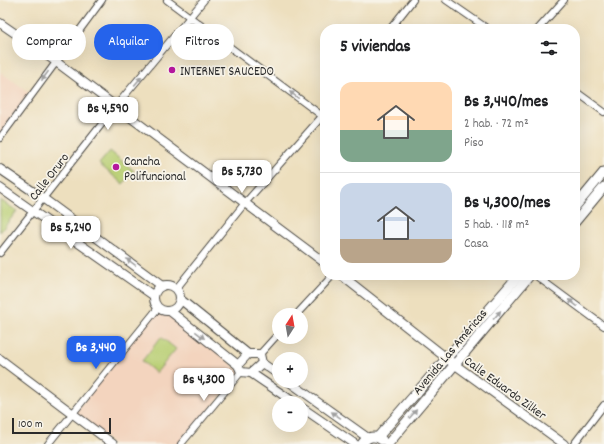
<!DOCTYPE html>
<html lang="es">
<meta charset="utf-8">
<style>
:root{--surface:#fff;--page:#f6f6f6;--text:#202124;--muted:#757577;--line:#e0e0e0;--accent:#2563eb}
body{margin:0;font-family:Dekko,sans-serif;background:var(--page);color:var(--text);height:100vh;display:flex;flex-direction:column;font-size:15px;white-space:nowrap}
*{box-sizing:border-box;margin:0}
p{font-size:13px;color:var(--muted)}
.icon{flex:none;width:22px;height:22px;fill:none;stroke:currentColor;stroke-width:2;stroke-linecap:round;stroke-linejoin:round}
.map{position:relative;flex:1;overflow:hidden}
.side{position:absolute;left:320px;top:24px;width:260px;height:256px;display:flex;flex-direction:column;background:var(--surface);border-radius:16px;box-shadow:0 4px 16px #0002}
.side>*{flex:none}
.guide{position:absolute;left:12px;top:24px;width:248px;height:36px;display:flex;gap:8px}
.needle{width:26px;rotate:11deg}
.controls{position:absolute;left:272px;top:308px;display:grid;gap:8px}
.controls a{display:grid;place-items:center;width:36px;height:36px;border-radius:50%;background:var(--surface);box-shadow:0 4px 16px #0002;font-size:20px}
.scale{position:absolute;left:12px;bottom:10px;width:99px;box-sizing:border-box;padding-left:4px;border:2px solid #2b2b2b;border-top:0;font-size:11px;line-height:14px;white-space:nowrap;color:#2b2b2b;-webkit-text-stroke:3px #f7f3e8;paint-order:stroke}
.price{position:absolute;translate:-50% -34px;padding:0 9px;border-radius:8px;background:#fff;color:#222;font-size:13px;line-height:26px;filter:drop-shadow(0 1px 2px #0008)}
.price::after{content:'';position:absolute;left:50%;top:24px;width:12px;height:9px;margin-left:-6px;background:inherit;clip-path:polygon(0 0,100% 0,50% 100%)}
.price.active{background:var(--accent);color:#fff}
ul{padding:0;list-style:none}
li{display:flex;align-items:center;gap:12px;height:100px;padding:0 20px}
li+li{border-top:1px solid var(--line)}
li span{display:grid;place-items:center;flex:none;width:112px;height:80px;border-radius:12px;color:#555}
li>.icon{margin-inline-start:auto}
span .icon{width:48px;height:48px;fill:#fffc;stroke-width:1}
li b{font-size:17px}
h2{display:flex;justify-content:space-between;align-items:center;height:48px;padding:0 20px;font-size:17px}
.chip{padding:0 14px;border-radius:18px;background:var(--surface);box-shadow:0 4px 16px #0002;font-size:14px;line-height:36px}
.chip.active{background:var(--accent);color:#fff}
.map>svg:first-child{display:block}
.built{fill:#f3d4be}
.green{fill:#b9cf74;stroke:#727d50}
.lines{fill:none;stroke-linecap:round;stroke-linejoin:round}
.minor-casing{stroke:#484641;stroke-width:8}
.tertiary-casing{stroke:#484641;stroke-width:10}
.secondary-casing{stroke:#484641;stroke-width:11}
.minor{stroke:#fff;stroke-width:6}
.tertiary{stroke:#fff;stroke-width:8}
.secondary{stroke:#fff;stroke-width:9}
.oneway{fill:#a0a0a0}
.poi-dot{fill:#b5179e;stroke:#f7f3e8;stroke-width:1.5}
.labels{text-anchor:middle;stroke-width:3.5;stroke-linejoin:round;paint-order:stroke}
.poi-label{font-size:13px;fill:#2b2b2b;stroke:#f7f3e8;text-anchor:start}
.street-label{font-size:13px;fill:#2b2b2b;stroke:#f7f3e8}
</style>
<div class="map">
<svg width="604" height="444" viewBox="0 0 604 444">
<rect width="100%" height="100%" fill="#f7f3e8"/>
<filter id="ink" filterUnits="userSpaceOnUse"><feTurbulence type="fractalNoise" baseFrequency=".025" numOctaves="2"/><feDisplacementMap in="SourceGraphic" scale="8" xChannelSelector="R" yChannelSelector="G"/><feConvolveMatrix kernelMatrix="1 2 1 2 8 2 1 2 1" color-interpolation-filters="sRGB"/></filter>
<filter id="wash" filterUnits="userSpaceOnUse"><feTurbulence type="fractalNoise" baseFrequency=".012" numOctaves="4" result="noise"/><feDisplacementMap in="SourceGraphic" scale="16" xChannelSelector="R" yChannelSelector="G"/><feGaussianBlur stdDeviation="0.9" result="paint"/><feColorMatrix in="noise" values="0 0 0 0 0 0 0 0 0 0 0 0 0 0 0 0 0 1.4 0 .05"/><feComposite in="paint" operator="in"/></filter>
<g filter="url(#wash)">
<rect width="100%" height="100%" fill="#eddfbe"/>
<g class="built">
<path d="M0 72 32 94 0 138Z"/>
<path d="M158 308 162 310 170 311 241 372 181 444H113L73 414Z"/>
</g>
<g class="green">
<path d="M110 151 134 171 123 184 99 164Z"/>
<path d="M0 200 17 211 0 232Z"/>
<path d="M161 337 176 349 156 373 142 361Z"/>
</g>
</g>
<g filter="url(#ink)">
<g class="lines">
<g class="minor-casing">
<g id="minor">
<path d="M167 0 325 118"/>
<path d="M446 0 488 29"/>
<path d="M390 29 413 0"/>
<path d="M538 29 564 0"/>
<path d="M575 91 604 112"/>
<path d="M0 138 102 0"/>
<path d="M0 253 116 106 204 0"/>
<path d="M535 275 604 326"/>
<path d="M176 289 245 203 325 113"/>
<path d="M296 315 333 275"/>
<path d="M260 354 279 333"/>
<path d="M48 444 158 308"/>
<path d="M181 444 241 372"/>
<path d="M574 444 604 405"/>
</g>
</g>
<g class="tertiary-casing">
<g id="tertiary">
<path d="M0 23 55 61 325 263"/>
<path d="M0 169 44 199 162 286"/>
<path d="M0 188 154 296"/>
<path d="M341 275 454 364 564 444"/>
<circle cx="167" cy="298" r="13"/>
<path d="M180 299 248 354"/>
<path d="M170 311 238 365"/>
<path d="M248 354H260L262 363 251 373 241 372 238 365Z"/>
<path d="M0 359 113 444"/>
<path d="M262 363 279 375"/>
<path d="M251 373 295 403"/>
<path d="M288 381 368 438"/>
<path d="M301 407 355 444"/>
</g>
</g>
<g class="secondary-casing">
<g id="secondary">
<path d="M575 207 604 172"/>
<path d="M575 222 604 187"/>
<path d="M378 437 519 275"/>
<path d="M362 444C367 436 375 435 382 440"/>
<path d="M388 444 530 275"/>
</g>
</g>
<use href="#minor" class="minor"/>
<use href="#tertiary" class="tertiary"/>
<use href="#secondary" class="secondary"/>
</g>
<defs><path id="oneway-solid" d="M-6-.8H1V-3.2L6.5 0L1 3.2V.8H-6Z"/></defs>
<g class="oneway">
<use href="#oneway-solid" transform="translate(45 76) rotate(126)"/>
<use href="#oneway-solid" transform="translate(138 81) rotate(-50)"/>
<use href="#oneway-solid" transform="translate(294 95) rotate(-143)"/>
<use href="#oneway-solid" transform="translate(131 262) rotate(-144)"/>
<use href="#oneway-solid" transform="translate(573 303) rotate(-143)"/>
<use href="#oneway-solid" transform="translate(497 315) rotate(-49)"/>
<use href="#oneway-solid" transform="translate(200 335) rotate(38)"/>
<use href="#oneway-solid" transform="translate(413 414) rotate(-50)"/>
<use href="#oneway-solid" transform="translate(336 415) rotate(-145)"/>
</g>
</g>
<g class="poi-dot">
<circle cx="172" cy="70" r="4"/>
<circle cx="116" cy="167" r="4"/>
</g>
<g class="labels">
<g class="poi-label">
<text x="180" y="75">INTERNET SAUCEDO</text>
<text x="124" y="165">Cancha<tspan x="124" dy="15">Polifuncional</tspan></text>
</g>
<g class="street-label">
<text transform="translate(48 176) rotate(-52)" y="5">Calle Oruro</text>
<text transform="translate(449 351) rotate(-50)" y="5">Avenida Las Américas</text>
<text transform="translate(506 387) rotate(36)" y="5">Calle Eduardo Zilker</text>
</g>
</g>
</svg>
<div class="controls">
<a><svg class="needle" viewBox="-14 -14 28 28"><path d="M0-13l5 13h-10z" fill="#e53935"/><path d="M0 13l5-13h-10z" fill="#757577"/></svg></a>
<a>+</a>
<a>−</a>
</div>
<div class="scale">100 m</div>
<b class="price" style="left:108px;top:131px">Bs 4,590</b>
<b class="price" style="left:242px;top:194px">Bs 5,730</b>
<b class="price" style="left:71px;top:250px">Bs 5,240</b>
<b class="price active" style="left:96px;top:370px">Bs 3,440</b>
<b class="price" style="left:204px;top:402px">Bs 4,300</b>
<div class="guide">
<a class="chip">Comprar</a>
<a class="chip active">Alquilar</a>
<a class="chip">Filtros</a>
</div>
<section class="side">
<h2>5 viviendas<svg class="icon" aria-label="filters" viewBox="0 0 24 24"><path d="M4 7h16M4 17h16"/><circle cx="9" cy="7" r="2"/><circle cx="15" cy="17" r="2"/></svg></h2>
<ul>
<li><span style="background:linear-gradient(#ffd9b3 60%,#7fa58c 0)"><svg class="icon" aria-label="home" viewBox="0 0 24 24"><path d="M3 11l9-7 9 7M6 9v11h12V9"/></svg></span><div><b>Bs 3,440/mes</b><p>2 hab. · 72 m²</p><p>Piso</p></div></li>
<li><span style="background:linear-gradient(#c9d6e8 70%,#b9a48a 0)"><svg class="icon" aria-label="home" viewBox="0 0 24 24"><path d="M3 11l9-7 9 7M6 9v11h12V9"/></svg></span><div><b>Bs 4,300/mes</b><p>5 hab. · 118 m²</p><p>Casa</p></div></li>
</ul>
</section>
</div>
